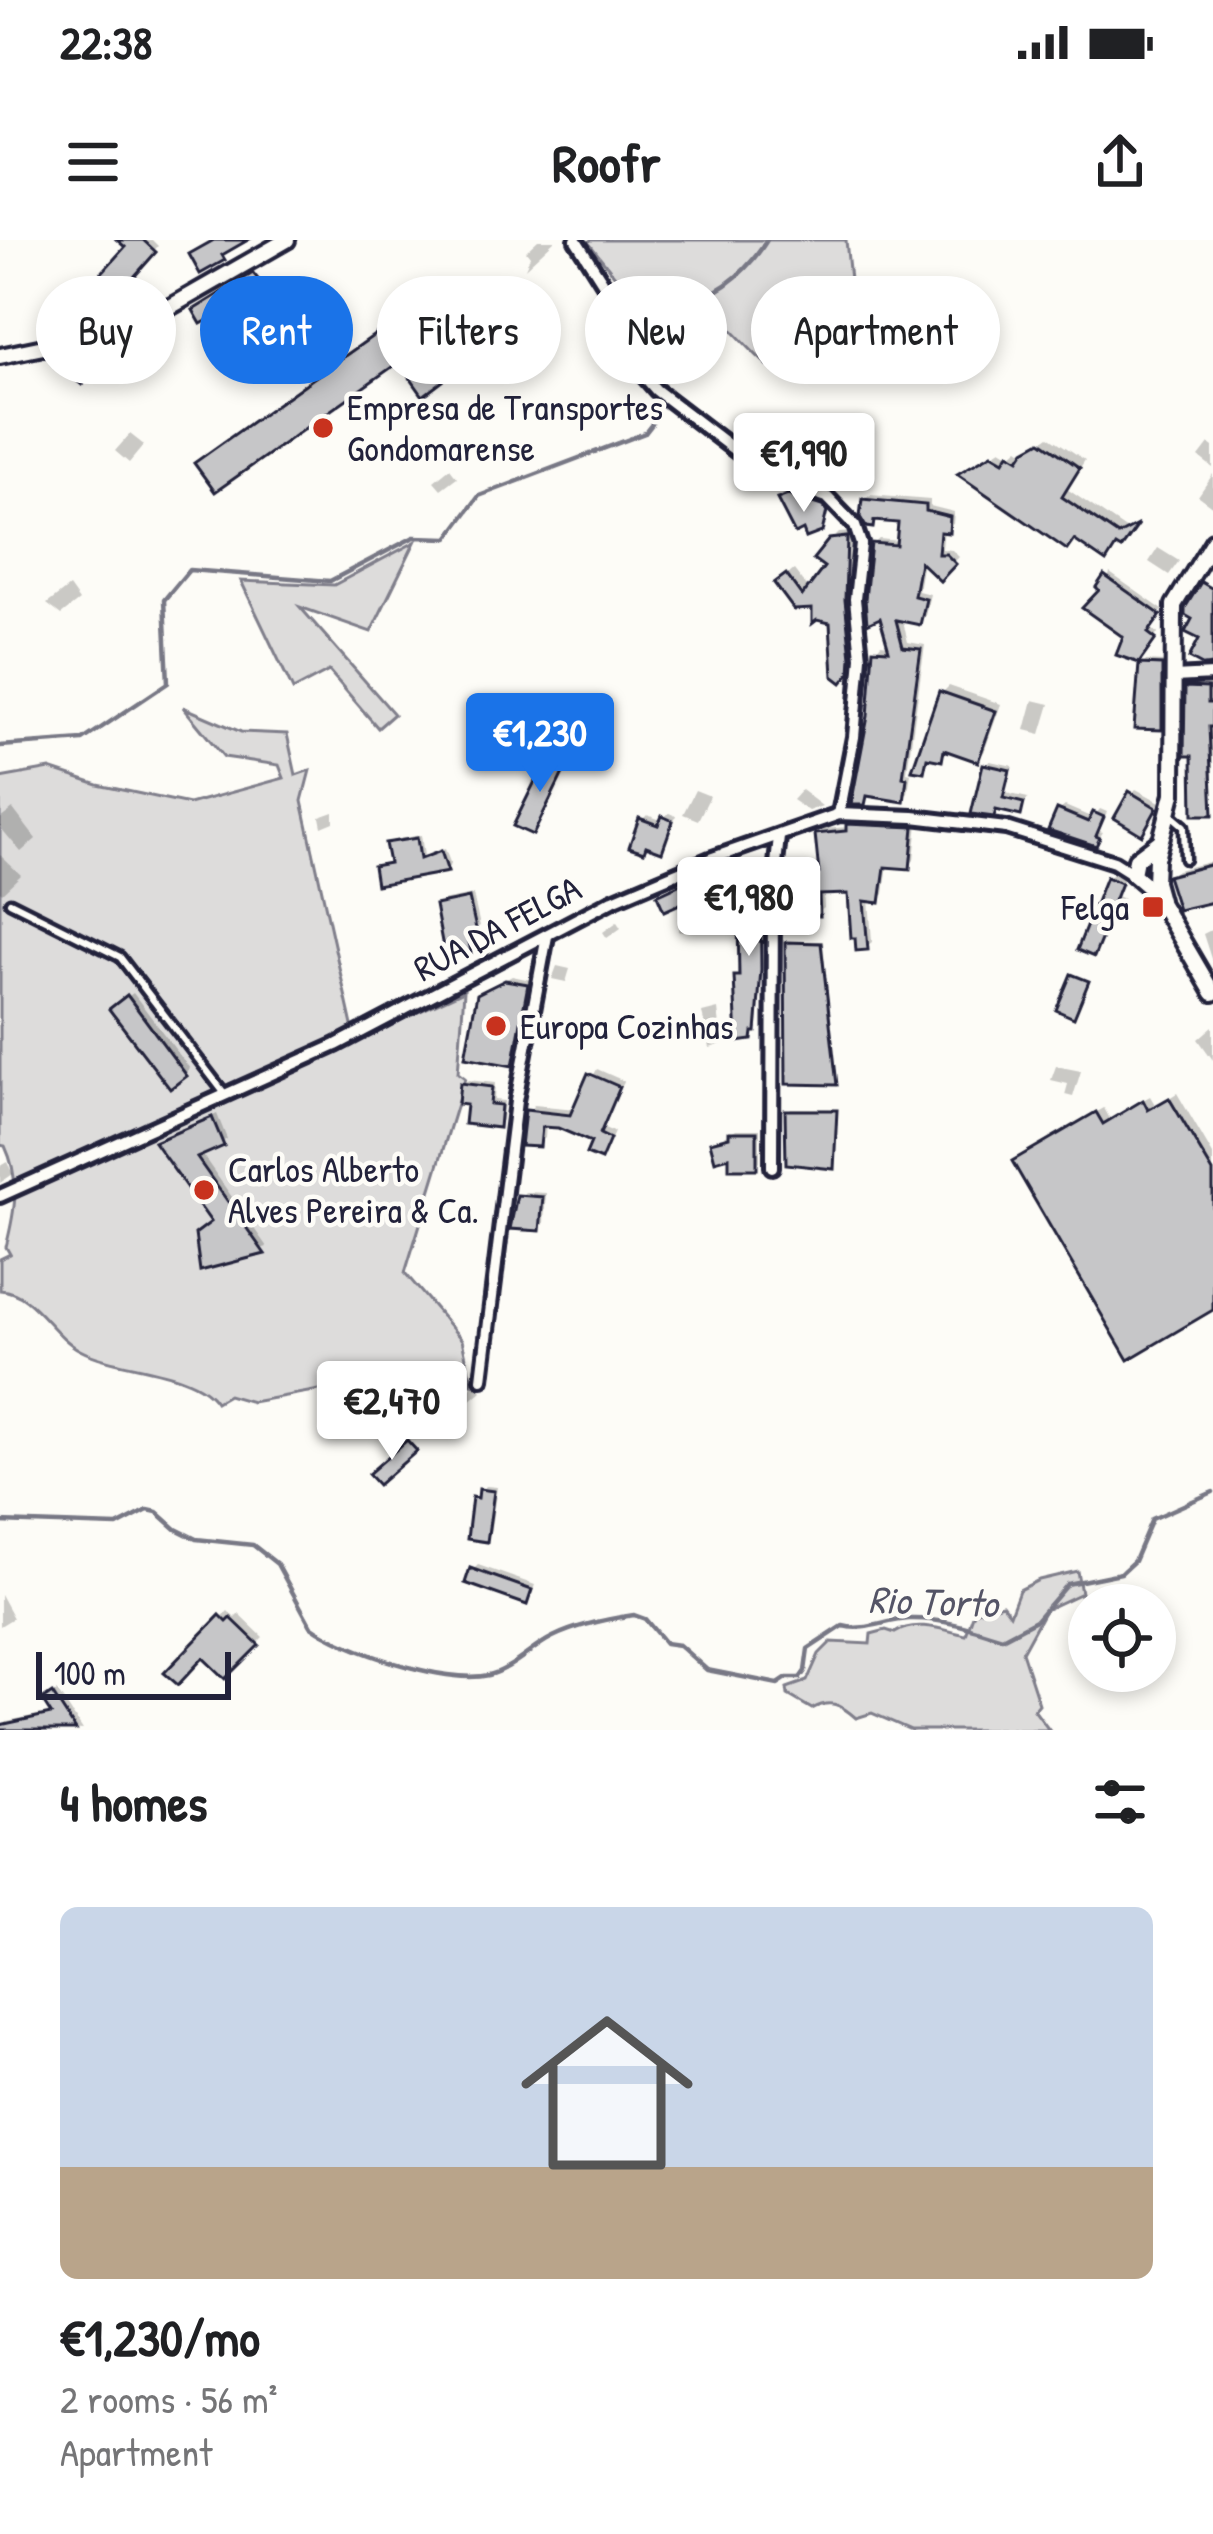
<!DOCTYPE html>
<meta charset="utf-8">
<style>
:root{--surface:#fff;--page:#f6f6f6;--text:#202124;--muted:#757577;--accent:#1a73e8}
body{margin:0;font-family:"Patrick Hand",sans-serif;background:var(--page);color:var(--text);height:100vh;display:flex;flex-direction:column;font-size:45px;white-space:nowrap}
*{box-sizing:border-box;margin:0}
p{font-size:39px;color:var(--muted)}
.icon{flex:none;width:66px;height:66px;fill:none;stroke:currentColor;stroke-width:2;stroke-linecap:round;stroke-linejoin:round}
.map{position:relative;height:1490px;overflow:hidden}
.details{display:flex;flex-direction:column;background:var(--surface);flex:1}
.details>*{flex:none}
.guide{position:absolute;left:36px;top:36px;width:1143px;height:108px;display:flex;gap:24px}
.tools{position:absolute;left:1068px;top:1344px;display:grid;gap:24px}
.tools a{display:grid;place-items:center;width:108px;height:108px;border-radius:50%;background:var(--surface);box-shadow:0 6px 18px #0003;font-size:60px}
.scale{position:absolute;left:36px;bottom:30px;width:195px;box-sizing:border-box;padding-left:12px;border:6px solid #22223b;border-top:0;font-size:33px;line-height:42px;white-space:nowrap;color:#22223b;-webkit-text-stroke:9px #fdfcf7;paint-order:stroke}
.price{position:absolute;translate:-50% -102px;padding:0 27px;border-radius:12px;background:#fff;color:#222;font-size:39px;line-height:78px;filter:drop-shadow(0 3px 6px #0008)}
.price::after{content:'';position:absolute;left:50%;top:72px;width:36px;height:27px;margin-left:-18px;background:inherit;clip-path:polygon(0 0,100% 0,50% 100%)}
.price.on{background:var(--accent);color:#fff}
ul{padding:0;list-style:none}
li{display:grid;align-content:center;gap:24px;height:636px;padding:0 60px}
li span{display:grid;place-items:center;height:372px;border-radius:18px;color:#555}
li>.icon{margin-inline-start:auto}
span .icon{width:216px;height:216px;fill:#fffc;stroke-width:1}
li b{font-size:51px}
h2{display:flex;justify-content:space-between;align-items:center;height:144px;padding:0 60px;font-size:51px}
.pill{padding:0 42px;border-radius:54px;background:var(--surface);box-shadow:0 6px 18px #0003;font-size:42px;line-height:108px}
.pill.on{background:var(--accent);color:#fff}
.status{display:flex;justify-content:space-between;align-items:center;height:84px;padding:0 60px;background:var(--surface);direction:ltr}
.status svg{height:33px;fill:currentColor}
header{display:flex;justify-content:space-between;align-items:center;height:156px;padding:0 60px;background:var(--surface);font-size:54px;font-weight:700}
.map>svg:first-child{display:block}
.green{fill:#dddcdb;stroke:#807f8b;stroke-width:3}
.shadow{fill:#0003}
.lines{fill:none;stroke-linecap:round;stroke-linejoin:round}
.stream{stroke:#787885;stroke-width:4.5}
.building{fill:#c6c6c8;stroke:#22223b;stroke-width:3}
.service-casing{stroke:#22223b;stroke-width:15}
.minor-casing{stroke:#22223b;stroke-width:20}
.tertiary-casing{stroke:#22223b;stroke-width:22}
.service{stroke:#fdfcf7;stroke-width:6}
.minor{stroke:#fdfcf7;stroke-width:10}
.tertiary{stroke:#fdfcf7;stroke-width:14}
.poi-dot{fill:#c8321e;stroke:#fdfcf7;stroke-width:4.5}
.labels{text-anchor:middle;stroke-width:9;stroke-linejoin:round;paint-order:stroke}
.poi-label{font-size:36px;fill:#22223b;stroke:#fdfcf7;text-anchor:start}
.street-label{font-size:36px;fill:#22223b;stroke:#fdfcf7}
.water-label{font-size:39px;font-style:italic;fill:#545466;stroke:#fdfcf7}
</style>
<div class="status"><b>22:38</b><svg viewBox="0 0 49 12"><path d="M0 12V9h3v3zM5 12V6h3v6zM10 12V3h3v9zM15 12V0h3v12zM26 1h20v11H26zM47 4h2v5h-2z"/></svg></div>
<header><svg class="icon" aria-label="menu" viewBox="0 0 24 24"><path d="M4 6h16M4 12h16M4 18h16"/></svg>Roofr<svg class="icon" aria-label="share" viewBox="0 0 24 24"><path d="M12 15V3M7 8l5-5 5 5M5 13v7h14v-7"/></svg></header>
<div class="map">
<svg width="1213" height="1490" viewBox="0 0 1213 1490">
<rect width="100%" height="100%" fill="#fdfcf7"/>
<filter id="ink" filterUnits="userSpaceOnUse"><feTurbulence type="fractalNoise" baseFrequency=".00833" numOctaves="2"/><feDisplacementMap in="SourceGraphic" scale="24" xChannelSelector="R" yChannelSelector="G"/><feConvolveMatrix kernelMatrix="1 2 1 2 8 2 1 2 1" color-interpolation-filters="sRGB"/></filter>
<g filter="url(#ink)">
<g class="green">
<path d="M591 0H846L850 40 889 83 888 108C790 184 774 127 703 61L673 63 643 84H630L615 36 588 2Z"/>
<path d="M415 302 371 392 300 367 394 474 378 488 329 431 293 450 241 341 334 345Z"/>
<path d="M183 467 241 492 287 494 296 535 310 530 302 561 353 790 364 797 464 751 458 833 465 838 405 1033 462 1100 472 1144 415 1133 252 1162 228 1155 216 1162C194 1128 117 1130 80 1110 51 1095 34 1052 0 1050V1019L10 1014 6 1007C15 971 21 940 5 906L0 905V538L50 529 98 545 189 564 284 538 279 525 224 517Z"/>
<path d="M1077 1331 1081 1353 1045 1370 1022 1412 1039 1464 1034 1470 1049 1490H911L872 1473 856 1478C840 1464 831 1459 812 1469L788 1455 787 1448 807 1441 819 1414 831 1402 870 1404 871 1394 886 1390 895 1393C915 1379 944 1390 966 1395L974 1372 1002 1364 1010 1374 1019 1350 1039 1340Z"/>
</g>
<g class="shadow">
<path d="M122 0H152L158 6 118 51 129 6Z"/>
<path d="M538 0H555L525 28 530 16 526 11Z"/>
<path d="M401 78 404 89 422 84 450 116 442 124 448 132 442 139 400 118 205 216Z"/>
<path d="M106 104 109 121 104 126 68 130 87 108Z"/>
<path d="M130 194 144 205 129 223 115 211Z"/>
<path d="M1049 196 1085 220 1067 249 1127 290 1138 284 1121 305 961 234 1001 209 1011 215 1019 208 1026 213Z"/>
<path d="M1209 204 1213 207V228L1199 217Z"/>
<path d="M450 228 457 237 441 249 434 241Z"/>
<path d="M1213 234V267L1198 256Z"/>
<path d="M794 251 831 266 820 290 781 259Z"/>
<path d="M870 255 930 260V266L954 272 953 284 944 290 942 309 952 310 959 317 940 337 923 321 918 351 930 354 925 376 919 382 902 378 908 402 925 405 907 532 911 533 908 553 903 559 870 556 864 562 876 410 881 404 890 405 873 304 879 299 899 301 901 280 879 278 872 285 864 260Z"/>
<path d="M853 292 851 351 857 408 856 424 842 439 833 381 814 366 795 367 785 337 794 330 810 351 828 327 831 301 839 293Z"/>
<path d="M1158 308 1179 321 1169 335 1149 322Z"/>
<path d="M1110 333 1163 370 1150 388 1158 393 1143 415 1127 395 1104 350Z"/>
<path d="M69 347 79 361 61 375 47 364Z"/>
<path d="M1146 421 1165 422V483L1161 487 1142 426Z"/>
<path d="M1194 442 1213 444V572H1196L1188 448Z"/>
<path d="M949 446 1001 464 984 512 977 519 950 509 941 518 931 516 923 529 942 453Z"/>
<path d="M1033 460 1050 464 1041 494 1025 490Z"/>
<path d="M555 512 570 519 537 587 550 517Z"/>
<path d="M990 521 1013 526 1006 553 1028 558 1020 573 999 568 993 574 985 525Z"/>
<path d="M1136 549 1160 562 1146 586 1132 553Z"/>
<path d="M695 550 710 556 698 580 683 574Z"/>
<path d="M801 550 822 566 808 571 792 560Z"/>
<path d="M1065 566 1093 578 1100 569 1107 572 1099 591 1103 592 1096 603 1060 570Z"/>
<path d="M13 569 36 599 21 612 0 587V579Z"/>
<path d="M334 572V582L322 587 320 577Z"/>
<path d="M669 573 676 576 666 603 661 608 648 604 642 580 647 575 661 580Z"/>
<path d="M855 580 918 583 914 620 909 626 888 624 884 654 879 659 869 658 872 702 866 707 851 651H823L824 668 818 673 791 635 796 630 821 629 818 595 823 589 849 587Z"/>
<path d="M421 595 424 616 445 609 451 625 446 629 376 627 391 621 389 604 393 600Z"/>
<path d="M0 615 21 635 2 653 0 651Z"/>
<path d="M1213 621V658L1170 636 1177 630Z"/>
<path d="M1113 634 1124 638 1116 656 1124 659 1114 671 1094 714 1108 639Z"/>
<path d="M762 635 763 725 758 786 751 798 737 737 745 639Z"/>
<path d="M473 655 480 686 471 691 474 706 470 710 438 666 442 661Z"/>
<path d="M686 671 692 673 684 692 678 691Z"/>
<path d="M617 682 621 688 607 698 603 692Z"/>
<path d="M1213 689V725L1203 694Z"/>
<path d="M791 701H823L836 842 788 703Z"/>
<path d="M557 726 570 729 566 742 552 739Z"/>
<path d="M512 736 531 740 516 818 512 823 486 750Z"/>
<path d="M133 753 190 829 170 845 118 764Z"/>
<path d="M718 769 722 804 710 808 702 773Z"/>
<path d="M1213 786V820L1198 799Z"/>
<path d="M1056 826 1081 831 1073 857 1065 855 1068 844 1051 840Z"/>
<path d="M597 829 624 841 604 888 614 892 606 911 600 917 595 901 546 884 545 898 539 904 528 872 534 865 576 869Z"/>
<path d="M468 840 495 843 494 860 504 861 502 880 498 885 469 862 463 844Z"/>
<path d="M1177 853 1213 915V1068L1023 915 1104 868 1110 879 1150 856 1156 866Z"/>
<path d="M791 868 838 869 833 926 788 871Z"/>
<path d="M217 874 227 899 201 913 267 1007 203 1027 214 982 157 902Z"/>
<path d="M736 889H760V921L756 926 713 903Z"/>
<path d="M7 922 13 934 0 943V926Z"/>
<path d="M525 952 546 953 544 983 539 988 520 957Z"/>
<path d="M476 1143 482 1151 464 1166 458 1158Z"/>
<path d="M486 1246 497 1247 490 1294 486 1299 475 1259Z"/>
<path d="M478 1325 535 1345 531 1356 527 1361 473 1330Z"/>
<path d="M0 1354 13 1378 0 1386Z"/>
<path d="M228 1371 235 1378 239 1374 263 1397 225 1435 203 1414 169 1433Z"/>
<path d="M57 1451 83 1490 3 1486 7 1481 53 1472 50 1456Z"/>
</g>
<g class="lines">
<g class="stream">
<path d="M642 83C667 58 663 68 693 60 725 52 751 26 767 0"/>
<path d="M0 506 83 500 168 443 164 360 189 330 330 341 414 297 448 298 479 256 645 193 652 184 651 168"/>
<path d="M0 1282 117 1286 148 1270 157 1272 176 1289 196 1299 253 1305 277 1324 311 1386C345 1411 447 1445 489 1435 511 1430 532 1407 553 1397 577 1385 607 1379 634 1375L645 1379 665 1403 679 1405 707 1430 778 1444 787 1438H800L805 1431 808 1409 843 1386C864 1392 887 1380 909 1379 941 1378 972 1388 1002 1398L1036 1380 1067 1344 1121 1333 1134 1321 1152 1279 1213 1252"/>
</g>
</g>
<g class="building">
<path d="M117 0H143L156 12 118 55 98 37 125 7Z"/>
<path d="M214 0H248L222 15 225 20 200 34 189 14Z"/>
<path d="M253 33 262 44 257 48 261 52 241 67 239 63 201 84 193 70Z"/>
<path d="M394 81 397 94 414 89 445 124 436 131 443 141 423 156 399 122 215 252 194 223Z"/>
<path d="M102 107 106 129 93 131 82 145 64 130 79 112Z"/>
<path d="M1041 201 1080 228 1062 257 1118 295 1139 284 1121 309 1116 306 1106 322 1074 300 1067 310 957 234 992 214 1004 221 1009 213 1019 219 1025 210Z"/>
<path d="M788 255 822 266 827 271 822 292 806 298 803 290 795 294 777 259Z"/>
<path d="M862 259 926 265V271L950 277 949 293 940 292 938 314H946L956 324 940 341 920 322 914 356 926 359 920 385 896 380 903 407 921 409 903 537 907 538 904 562 867 556 865 565H851L868 476 873 409 889 410 880 378 867 384 865 359 871 303 896 305 898 283 874 281 873 288 866 287 860 277Z"/>
<path d="M847 297 845 360 851 417 850 433 842 443 833 436 830 383 817 380 812 384V369L794 370 774 343 786 334 802 356 824 327 813 319 829 299Z"/>
<path d="M1104 335 1161 375 1148 393 1156 399 1139 423 1116 415 1123 397 1082 368 1099 350 1096 347Z"/>
<path d="M1201 342 1213 349V425L1204 426 1189 418 1199 399 1185 392 1192 379 1185 375V368Z"/>
<path d="M1139 424 1162 425V490L1134 489Z"/>
<path d="M1185 447 1208 448V463H1213V487H1209L1213 575H1193L1192 516H1184Z"/>
<path d="M939 451 996 471 978 522 944 510 942 521 927 518 924 532 912 530Z"/>
<path d="M548 515 567 525 533 595 513 586Z"/>
<path d="M983 524 1010 530 1003 558 1024 563 1021 576 996 570 994 577 971 574Z"/>
<path d="M1129 551 1157 568 1142 595 1114 578Z"/>
<path d="M1057 569 1088 582 1093 572 1104 577 1096 596 1100 598 1096 606 1048 590Z"/>
<path d="M662 576 673 581 662 612 646 606 644 612 629 607 639 578 658 585Z"/>
<path d="M846 584 914 587 910 629 885 627 880 663 864 661 868 710 856 711 855 698H851L848 654 819 655 820 676H805V668H788V634L819 633 815 594 846 591Z"/>
<path d="M417 598 420 619 441 611 448 632 376 645 373 626 389 623 385 603Z"/>
<path d="M1213 624V662L1178 670 1167 636Z"/>
<path d="M760 636 761 730 756 792H753L752 800 737 802 734 736H739L738 679 742 637Z"/>
<path d="M1106 637 1121 643 1114 661 1121 664 1117 675 1112 673 1094 717 1077 710Z"/>
<path d="M694 638 702 654 664 671 657 655Z"/>
<path d="M469 658 477 693 468 695 471 713 445 718 435 665Z"/>
<path d="M785 702 821 703 837 845 786 844Z"/>
<path d="M1071 734 1089 741 1074 778 1056 770Z"/>
<path d="M505 740 528 744 513 826 465 817 477 754Z"/>
<path d="M127 755 187 836 170 849 109 769Z"/>
<path d="M588 833 620 847 600 894 610 899 601 920 586 914 591 902 558 888 542 887 540 907 521 906 525 870 570 875Z"/>
<path d="M460 843 492 847 490 864 501 865 499 888 464 884 466 865 458 864Z"/>
<path d="M1169 858 1213 932V1070L1128 1120 1012 921 1096 872 1103 884 1143 860 1148 870Z"/>
<path d="M785 870H837L834 929 786 924Z"/>
<path d="M212 877 224 906 197 918 265 1014 200 1031 195 994 211 982 154 902Z"/>
<path d="M729 892H757V929H729V917L715 921 710 902 729 897Z"/>
<path d="M517 955 543 957 540 991 510 989Z"/>
<path d="M407 1200 417 1211 378 1245 368 1234Z"/>
<path d="M479 1249 494 1251 487 1302 467 1299 472 1257 478 1258Z"/>
<path d="M470 1328 532 1350 527 1365 465 1343Z"/>
<path d="M220 1375 227 1382 231 1378 259 1405 225 1439 203 1418 178 1445 164 1433Z"/>
<path d="M52 1453 76 1490H0V1485L51 1474 42 1460Z"/>
</g>
<g class="lines">
<g class="service-casing">
<g id="service">
<path d="M1171 575 1184 586 1185 619"/>
<path d="M10 662 120 717 225 854"/>
</g>
</g>
<g class="minor-casing">
<g id="minor">
<path d="M576 0 612 57 643 135 656 150 774 240 827 257 855 286 861 304 855 359 861 417 854 497 839 574"/>
<path d="M1174 437 1213 435"/>
<path d="M772 927 773 651 779 597"/>
<path d="M0 956 336 805 613 660 710 619 839 574 913 577 1006 588 1114 622 1133 634"/>
<path d="M482 1139 516 861 547 696"/>
</g>
</g>
<g class="tertiary-casing">
<g id="tertiary">
<path d="M0 116 121 91 149 79 287 0"/>
<path d="M1160 601 1136 619 1133 634 1154 652 1213 753"/>
<path d="M1160 660 1155 642 1156 619 1173 554 1174 365 1213 301"/>
</g>
</g>
<use href="#service" class="service"/>
<use href="#minor" class="minor"/>
<use href="#tertiary" class="tertiary"/>
</g>
</g>
<g class="poi-dot">
<circle cx="323" cy="188" r="12"/>
<rect x="1141" y="655" width="24" height="24" rx="6"/>
<circle cx="496" cy="786" r="12"/>
<circle cx="204" cy="950" r="12"/>
</g>
<g class="labels">
<g class="poi-label">
<text x="347" y="180">Empresa de Transportes<tspan x="347" dy="41">Gondomarense</tspan></text>
<text x="1129" y="680" text-anchor="end">Felga</text>
<text x="520" y="799">Europa Cozinhas</text>
<text x="228" y="942">Carlos Alberto<tspan x="228" dy="41">Alves Pereira &amp; Ca.</tspan></text>
</g>
<g class="street-label">
<text transform="translate(497 688) rotate(-28)" y="13">RUA DA FELGA</text>
</g>
<g class="water-label">
<text transform="translate(933 1361) rotate(2)" y="14">Rio Torto</text>
</g>
</g>
</svg>
<div class="tools">
<a><svg class="icon" aria-label="locate" viewBox="0 0 24 24"><circle cx="12" cy="12" r="6"/><path d="M12 2v4M12 18v4M2 12h4M18 12h4"/></svg></a>
</div>
<div class="scale">100 m</div>
<b class="price" style="left:804px;top:275px">€1,990</b>
<b class="price on" style="left:540px;top:555px">€1,230</b>
<b class="price" style="left:749px;top:719px">€1,980</b>
<b class="price" style="left:392px;top:1223px">€2,470</b>
<div class="guide">
<a class="pill">Buy</a>
<a class="pill on">Rent</a>
<a class="pill">Filters</a>
<a class="pill">New</a>
<a class="pill">Apartment</a>
</div>
</div>
<section class="details">
<h2>4 homes<svg class="icon" aria-label="filters" viewBox="0 0 24 24"><path d="M4 7h16M4 17h16"/><circle cx="9" cy="7" r="2"/><circle cx="15" cy="17" r="2"/></svg></h2>
<ul>
<li><span style="background:linear-gradient(#c9d6e8 70%,#b9a48a 0)"><svg class="icon" aria-label="home" viewBox="0 0 24 24"><path d="M3 11l9-7 9 7M6 9v11h12V9"/></svg></span><div><b>€1,230/mo</b><p>2 rooms · 56 m²</p><p>Apartment</p></div></li>
</ul>
</section>
